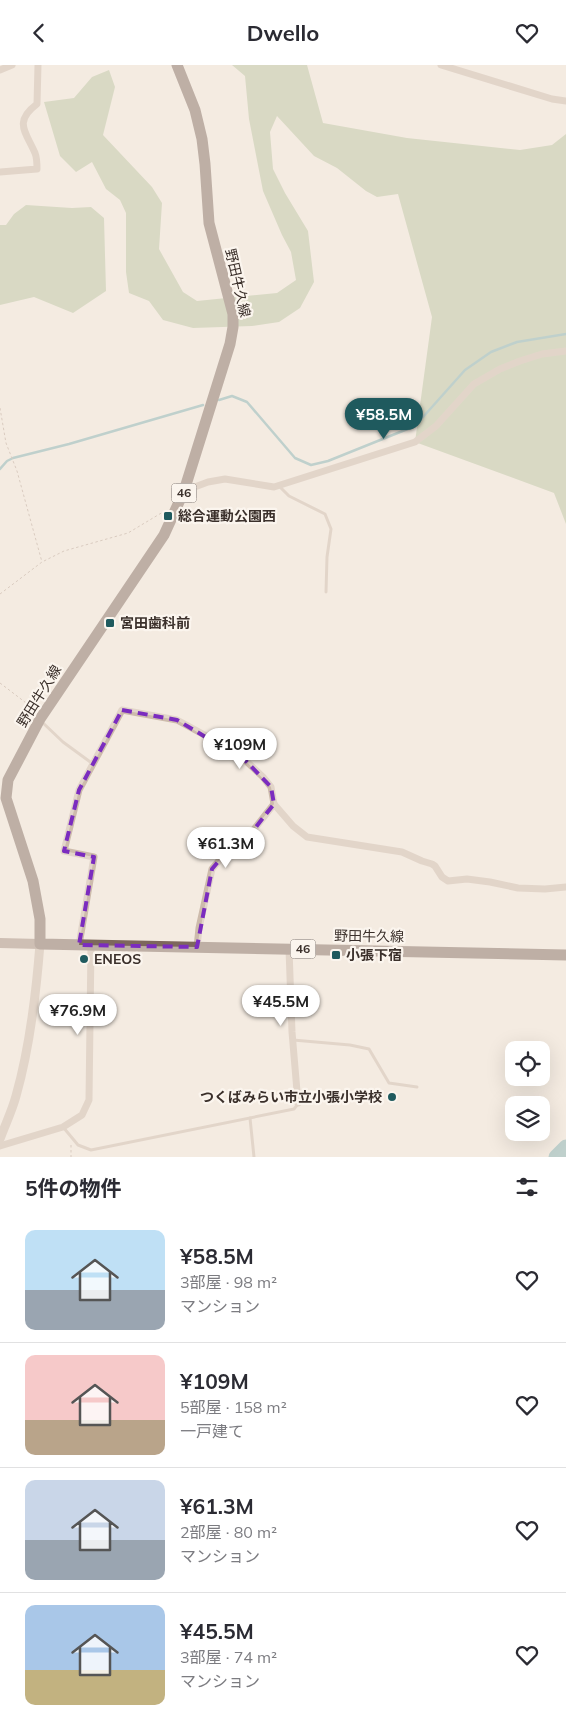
<!DOCTYPE html>
<html lang="ja">
<meta charset="utf-8">
<style>
:root{--surface:#fff;--page:#f7f7f7;--text:#2b2b33;--muted:#7c7c81;--line:#e1e1e2;--accent:#1f5a5e}
body{margin:0;font-family:Mulish,"Noto Sans JP",sans-serif;background:var(--page);color:var(--text);height:100vh;display:flex;flex-direction:column;font-size:19px;white-space:nowrap}
*{box-sizing:border-box;margin:0}
p{font-size:16px;color:var(--muted)}
.icon{flex:none;width:28px;height:28px;fill:none;stroke:currentColor;stroke-width:2;stroke-linecap:round;stroke-linejoin:round}
.map{position:relative;height:1092px;overflow:hidden}
.drawer{display:flex;flex-direction:column;background:var(--surface);flex:1}
.drawer>*{flex:none}
.controls{position:absolute;left:505px;top:976px;display:grid;gap:10px}
.controls a{display:grid;place-items:center;width:45px;height:45px;border-radius:10px;background:var(--surface);box-shadow:0 5px 20px #0002;font-size:25px}
.price{position:absolute;translate:-50% -42px;padding:0 11px;border-radius:18px;background:#fff;color:#222;font-size:16px;line-height:32px;filter:drop-shadow(0 1px 2px #0008)}
.price::after{content:'';position:absolute;left:50%;top:30px;width:15px;height:11px;margin-left:-8px;background:inherit;clip-path:polygon(0 0,100% 0,50% 100%)}
.price.on{background:var(--accent);color:#fff}
ul{padding:0;list-style:none}
li{display:flex;align-items:center;gap:15px;height:125px;padding:0 25px}
li+li{border-top:1px solid var(--line)}
li span{display:grid;place-items:center;flex:none;width:140px;height:100px;border-radius:10px;color:#555}
li>.icon{margin-inline-start:auto}
span .icon{width:60px;height:60px;fill:#fffc;stroke-width:1}
li b{font-size:21px}
h2{display:flex;justify-content:space-between;align-items:center;height:60px;padding:0 25px;font-size:21px}
header{display:flex;justify-content:space-between;align-items:center;height:65px;padding:0 25px;background:var(--surface);font-size:22px;font-weight:700}
.map>svg:first-child{display:block}
.green{fill:#b8c4a0}
.lines{fill:none;stroke-linecap:round;stroke-linejoin:round}
.stream{stroke:#7fb0b2;stroke-width:2.5}
.river{stroke:#7fb0b2;stroke-width:15}
.path{stroke:#b9a596;stroke-width:1;stroke-dasharray:2.5 2.5;stroke-linecap:butt}
.service{stroke:#cdbbac;stroke-width:3}
.minor{stroke:#cdbbac;stroke-width:7}
.tertiary{stroke:#cdbbac;stroke-width:9}
.secondary{stroke:#a18a7d;stroke-width:10}
.primary{stroke:#7d675c;stroke-width:11}
.marked{fill:none;stroke:#7b2cbf;stroke-width:4;stroke-dasharray:10 6;stroke-linejoin:round}
.poi-dot{fill:#1f5a5e;stroke:#fbf5ee;stroke-width:2}
.labels{text-anchor:middle;stroke-width:4.5;stroke-linejoin:round;paint-order:stroke}
.shield{fill:#fbf5ee;stroke:#756b66;stroke-width:1}
.shield-label{font-size:12px;font-weight:bold;fill:#3b302b}
.street-label{font-size:14px;fill:#3b302b;stroke:#fbf5ee}
.poi-label{font-size:14px;font-weight:bold;fill:#3b302b;stroke:#fbf5ee;text-anchor:start}
</style>
<header><svg class="icon" aria-label="back" viewBox="0 0 24 24"><path d="M15 5l-7 7 7 7"/></svg>Dwello<svg class="icon" aria-label="heart" viewBox="0 0 24 24"><path d="M12 20l-8-8c-3-5 5-10 8-4 3-6 11-1 8 4z"/></svg></header>
<div class="map">
<svg width="566" height="1092" viewBox="0 0 566 1092">
<rect width="100%" height="100%" fill="#f4ebe1"/>
<g class="green">
<path d="M232 0H307L323 58 407 73 520 85 552 80 566 69V459L554 428 415 377 432 252 398 129 377 132 366 126 337 103 314 91 277 51 270 67 273 104 285 128 308 166 314 217 300 243 279 257 252 261 193 263 163 255 149 236 129 228 126 207V148L120 135 106 124 92 97 76 107 60 91 44 37 74 33 92 12 109 5 115 22 103 70 152 122 162 138 159 184 183 227 197 236 277 228 296 215 291 187 282 170 263 126 249 54 245 11Z"/>
<path d="M26 140 72 143 91 142 104 153 106 226 73 248 34 232 0 240V160H6L14 149Z"/>
</g>
<g class="lines">
<g class="stream">
<path d="M219 335 232 331 247 337 295 393 311 400 328 396 415 361 465 305 491 287 517 277 566 269"/>
<path d="M0 404 7 396 13 393 69 379 203 340"/>
</g>
<path class="river" d="M556 1092 566 1082"/>
<g class="path">
<path d="M0 343 6 378 17 406 42 497"/>
<path d="M0 529 42 497 64 486 128 468 163 447"/>
<path d="M0 618 34 644"/>
<path d="M71 1080V1092"/>
</g>
<g class="service">
<path d="M279 421 289 431 325 449 331 464 327 492 326 527"/>
<path d="M42 657 63 677 93 699"/>
<path d="M293 975 350 980 369 984 389 1018 417 1022"/>
<path d="M250 1053 254 1092"/>
<path d="M63 1062 78 1080 91 1085 294 1044 298 1039"/>
</g>
<g class="minor">
<path d="M441 0 552 34 566 36"/>
<path d="M0 5 12 0"/>
<path d="M0 107 37 104C37 99 37 93 35 88 26 67 13 57 37 39L38 0"/>
<path d="M184 426 208 417 225 414 274 422 415 377 436 361 474 319 500 304 520 296 542 289 566 286"/>
<path d="M79 880 94 792 64 786 79 725 122 645 177 655 223 680 246 696 263 712 271 722 274 739 293 761 307 772 402 787 422 796 432 799 435 801 442 812 448 816 467 814 490 817 518 823 545 824 566 822"/>
<path d="M197 882 199 863 212 804 228 785 248 772 274 739"/>
<path d="M289 884 292 967 298 1038"/>
<path d="M0 1081 63 1062 82 1050 89 1035 91 880"/>
</g>
<path class="tertiary" d="M0 1074C5 1060 12 1046 16 1031 30 982 36 930 40 879"/>
<path class="secondary" d="M0 878 40 879"/>
<path class="primary" d="M177 0 195 45 202 74 205 99 209 158 233 249V262L230 279 184 426 164 470 40 654 8 715 6 733 33 816 40 854V879L566 890"/>
</g>
<path d="M0 0H566V1092H0ZM122 645 177 655 246 696 271 722 274 739 248 772 228 785 212 804 197 882 79 880 94 792 64 786 79 725Z" fill="#f4ebe1" fill-opacity=".55" fill-rule="evenodd"/>
<path class="marked" d="M122 645 177 655 246 696 271 722 274 739 248 772 228 785 212 804 197 882 79 880 94 792 64 786 79 725Z"/>
<g class="poi-dot">
<rect x="163" y="446" width="10" height="10" rx="2.5"/>
<rect x="105" y="553" width="10" height="10" rx="2.5"/>
<rect x="331" y="885" width="10" height="10" rx="2.5"/>
<circle cx="84" cy="894" r="5"/>
<circle cx="392" cy="1032" r="5"/>
</g>
<g class="labels">
<g class="shield">
<rect x="171.5" y="418.5" width="25" height="19" rx="4"/>
<rect x="290.5" y="874.5" width="25" height="19" rx="4"/>
</g>
<g class="shield-label">
<text x="184" y="432">46</text>
<text x="303" y="888">46</text>
</g>
<g class="street-label">
<text transform="translate(238 218) rotate(77)" y="5">野田牛久線</text>
<text transform="translate(39 631) rotate(-58)" y="5">野田牛久線</text>
<text transform="translate(369 871) rotate(1)" y="5">野田牛久線</text>
</g>
<g class="poi-label">
<text x="178" y="456">総合運動公園西</text>
<text x="120" y="563">宮田歯科前</text>
<text x="346" y="895">小張下宿</text>
<text x="94" y="899">ENEOS</text>
<text x="382" y="1037" text-anchor="end">つくばみらい市立小張小学校</text>
</g>
</g>
</svg>
<div class="controls">
<a><svg class="icon" aria-label="locate" viewBox="0 0 24 24"><circle cx="12" cy="12" r="6"/><path d="M12 2v4M12 18v4M2 12h4M18 12h4"/></svg></a>
<a><svg class="icon" aria-label="layers" viewBox="0 0 24 24"><path d="M12 4l9 5-9 5-9-5zM3 14l9 5 9-5"/></svg></a>
</div>
<b class="price on" style="left:384px;top:375px">¥58.5M</b>
<b class="price" style="left:240px;top:705px">¥109M</b>
<b class="price" style="left:226px;top:804px">¥61.3M</b>
<b class="price" style="left:281px;top:962px">¥45.5M</b>
<b class="price" style="left:78px;top:971px">¥76.9M</b>
</div>
<section class="drawer">
<h2>5件の物件<svg class="icon" aria-label="filters" viewBox="0 0 24 24"><path d="M4 7h16M4 17h16"/><circle cx="9" cy="7" r="2"/><circle cx="15" cy="17" r="2"/></svg></h2>
<ul>
<li><span style="background:linear-gradient(#bfe0f5 60%,#9aa5b1 0)"><svg class="icon" aria-label="home" viewBox="0 0 24 24"><path d="M3 11l9-7 9 7M6 9v11h12V9"/></svg></span><div><b>¥58.5M</b><p>3部屋 · 98 m²</p><p>マンション</p></div><svg class="icon" aria-label="heart" viewBox="0 0 24 24"><path d="M12 20l-8-8c-3-5 5-10 8-4 3-6 11-1 8 4z"/></svg></li>
<li><span style="background:linear-gradient(#f6c9c9 65%,#b9a48a 0)"><svg class="icon" aria-label="home" viewBox="0 0 24 24"><path d="M3 11l9-7 9 7M6 9v11h12V9"/></svg></span><div><b>¥109M</b><p>5部屋 · 158 m²</p><p>一戸建て</p></div><svg class="icon" aria-label="heart" viewBox="0 0 24 24"><path d="M12 20l-8-8c-3-5 5-10 8-4 3-6 11-1 8 4z"/></svg></li>
<li><span style="background:linear-gradient(#c9d6e8 60%,#9aa5b1 0)"><svg class="icon" aria-label="home" viewBox="0 0 24 24"><path d="M3 11l9-7 9 7M6 9v11h12V9"/></svg></span><div><b>¥61.3M</b><p>2部屋 · 80 m²</p><p>マンション</p></div><svg class="icon" aria-label="heart" viewBox="0 0 24 24"><path d="M12 20l-8-8c-3-5 5-10 8-4 3-6 11-1 8 4z"/></svg></li>
<li><span style="background:linear-gradient(#a9c7e8 65%,#c2b280 0)"><svg class="icon" aria-label="home" viewBox="0 0 24 24"><path d="M3 11l9-7 9 7M6 9v11h12V9"/></svg></span><div><b>¥45.5M</b><p>3部屋 · 74 m²</p><p>マンション</p></div><svg class="icon" aria-label="heart" viewBox="0 0 24 24"><path d="M12 20l-8-8c-3-5 5-10 8-4 3-6 11-1 8 4z"/></svg></li>
</ul>
</section>
